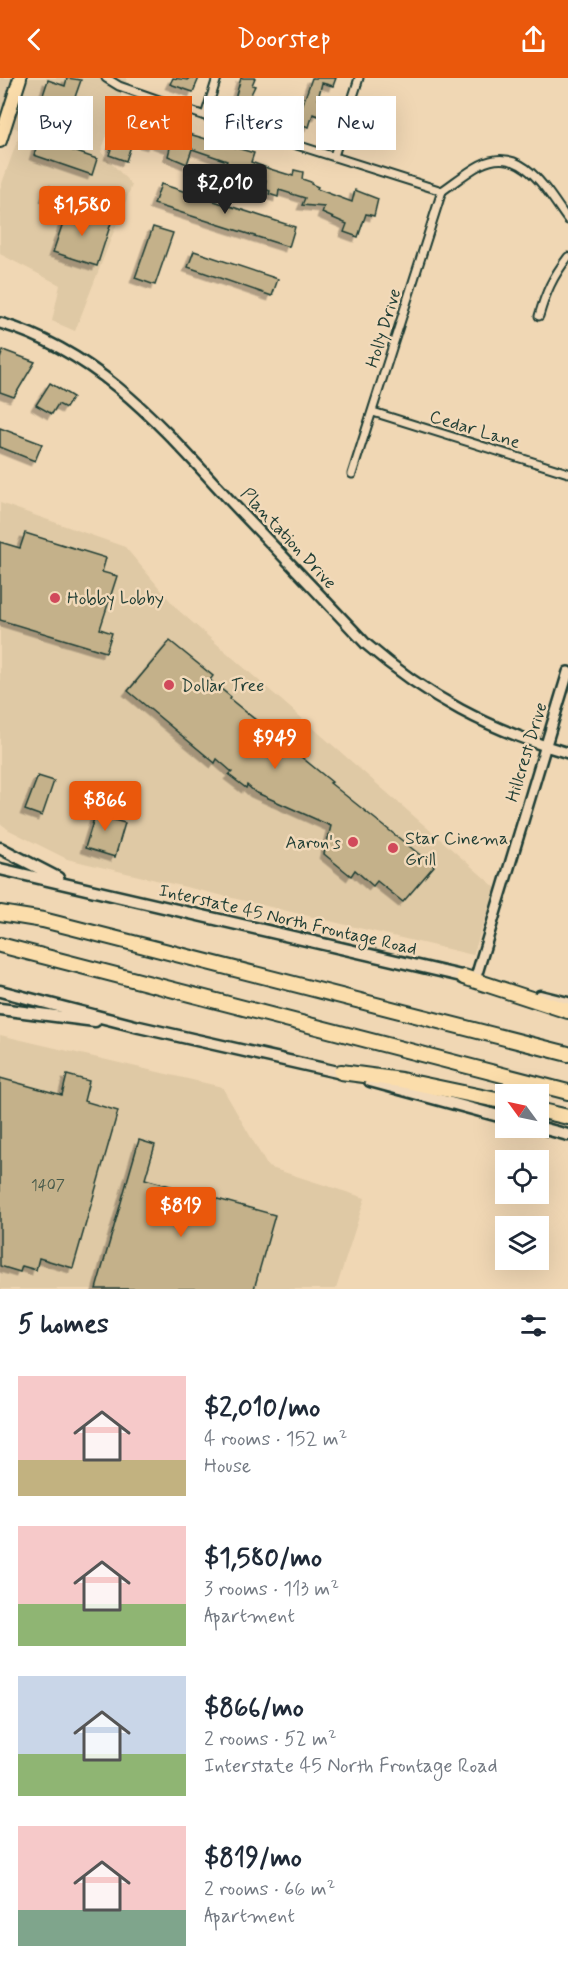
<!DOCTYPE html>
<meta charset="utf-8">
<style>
:root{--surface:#fff;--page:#f2f2f3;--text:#1f2937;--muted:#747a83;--accent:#ea580c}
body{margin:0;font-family:Mynerve,sans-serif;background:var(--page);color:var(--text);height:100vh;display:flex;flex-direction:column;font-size:22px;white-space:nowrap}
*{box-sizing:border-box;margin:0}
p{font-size:20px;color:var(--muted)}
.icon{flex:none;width:33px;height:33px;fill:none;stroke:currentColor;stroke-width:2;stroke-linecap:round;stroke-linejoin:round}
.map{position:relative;height:1211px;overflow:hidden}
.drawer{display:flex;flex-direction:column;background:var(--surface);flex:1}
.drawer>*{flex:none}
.hud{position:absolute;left:18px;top:18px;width:532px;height:54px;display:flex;gap:12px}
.needle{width:39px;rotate:303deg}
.fabs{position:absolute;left:495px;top:1006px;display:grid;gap:12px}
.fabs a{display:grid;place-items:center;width:54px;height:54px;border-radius:0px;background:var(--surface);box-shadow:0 6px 24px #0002;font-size:30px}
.price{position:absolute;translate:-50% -51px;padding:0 14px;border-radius:6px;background:var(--accent);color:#fff;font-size:20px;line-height:39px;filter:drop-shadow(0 2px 3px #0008)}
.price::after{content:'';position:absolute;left:50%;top:36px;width:18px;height:14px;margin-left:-9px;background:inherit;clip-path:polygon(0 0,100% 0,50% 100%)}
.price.selected{background:#222;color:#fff}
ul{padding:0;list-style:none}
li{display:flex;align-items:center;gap:18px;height:150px;padding:0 18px}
li span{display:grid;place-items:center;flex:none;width:168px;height:120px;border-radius:0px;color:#555}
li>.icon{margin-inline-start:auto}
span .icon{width:72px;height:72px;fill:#fffc;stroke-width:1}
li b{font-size:26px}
h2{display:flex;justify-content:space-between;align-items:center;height:72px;padding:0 18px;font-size:26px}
.pill{padding:0 21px;border-radius:0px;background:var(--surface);box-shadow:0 6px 24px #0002;font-size:21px;line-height:54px}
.pill.selected{background:var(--accent);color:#fff}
header{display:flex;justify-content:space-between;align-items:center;height:78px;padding:0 18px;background:var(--accent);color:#fff;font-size:27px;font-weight:600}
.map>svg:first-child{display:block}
.built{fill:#dfc9a5}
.building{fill:#c4b18a;stroke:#1f3d34;stroke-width:1.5;filter:url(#shadow)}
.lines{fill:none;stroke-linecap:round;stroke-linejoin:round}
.minor-casing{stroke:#1f3d34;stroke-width:11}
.tertiary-casing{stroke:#1f3d34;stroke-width:14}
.secondary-casing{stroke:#1f3d34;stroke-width:15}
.primary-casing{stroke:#1f3d34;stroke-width:16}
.motorway-casing{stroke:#1f3d34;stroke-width:18}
.minor{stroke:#f1d9b9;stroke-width:7}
.tertiary{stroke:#f1d9b9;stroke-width:9}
.secondary{stroke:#f1d9b9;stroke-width:10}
.primary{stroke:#fbddab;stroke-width:12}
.motorway{stroke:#fbddab;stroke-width:14}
.poi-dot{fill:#d1495b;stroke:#f1d9b9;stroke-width:2}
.labels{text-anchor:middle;stroke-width:5;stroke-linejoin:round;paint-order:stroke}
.number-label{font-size:15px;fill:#485a4a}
.street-label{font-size:18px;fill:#1f3d34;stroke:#f1d9b9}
.poi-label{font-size:18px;fill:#1f3d34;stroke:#f1d9b9;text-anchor:start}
</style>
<header><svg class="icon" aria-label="back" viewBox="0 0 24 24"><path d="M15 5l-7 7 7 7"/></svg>Doorstep<svg class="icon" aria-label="share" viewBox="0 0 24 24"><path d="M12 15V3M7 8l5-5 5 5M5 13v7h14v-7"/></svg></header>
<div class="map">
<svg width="568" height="1211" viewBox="0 0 568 1211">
<defs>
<filter id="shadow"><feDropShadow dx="-4.5" dy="4.5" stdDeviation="0" flood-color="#0004"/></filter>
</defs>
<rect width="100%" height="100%" fill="#f0d7b4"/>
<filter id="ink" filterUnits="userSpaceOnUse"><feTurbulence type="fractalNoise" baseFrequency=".0167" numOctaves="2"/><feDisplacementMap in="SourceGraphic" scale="12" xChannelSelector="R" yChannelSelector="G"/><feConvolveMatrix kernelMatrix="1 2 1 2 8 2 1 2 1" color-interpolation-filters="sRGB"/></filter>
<g filter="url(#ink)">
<g class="built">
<path d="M0 0H127L101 74 132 107 75 253 52 243 60 207 0 176V111L21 52 0 45Z"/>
<path d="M0 425 125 469 177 531 496 810 473 877 67 781 9 752 0 745Z"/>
<path d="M0 957 222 1009 268 1089 365 1120 336 1211H0Z"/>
</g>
<g class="building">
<path d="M67 0 81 2 68 39 49 33 48 35 38 32 48 2 65 8Z"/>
<path d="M173 0 188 2V0H199L193 14 170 6Z"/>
<path d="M241 0H255L252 7 255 8 244 31 233 27Z"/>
<path d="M312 0H336L333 8 322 5 318 21 323 22 318 38 313 36 309 49 290 43 294 32 300 34Z"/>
<path d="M130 26 144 30 141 41 156 45 155 47 166 51V54L187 61 189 56 254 75 251 84 270 91 293 98 294 92 303 94 302 101 311 104V106L318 109 317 111 352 124 355 112 378 121 374 138 366 136 358 159 344 154 347 146 322 135 324 129 302 127 305 120 279 112 278 119 269 116 270 113 264 111 266 102 248 96 247 99 224 90 227 83 192 71 187 86 168 78 170 70 153 64 151 67 133 62 126 83 109 77 125 28 128 29Z"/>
<path d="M39 61 97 81 92 97 34 77Z"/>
<path d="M161 106 295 149 289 169 154 126Z"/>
<path d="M49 108 70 115 66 126 45 119Z"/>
<path d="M68 130 111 145 97 188 53 174Z"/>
<path d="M153 149 173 155 155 207 135 200Z"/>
<path d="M194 173 278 201 272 218 188 189Z"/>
<path d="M3 272 35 284 14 319 0 314V281Z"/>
<path d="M50 305 73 319 66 330 58 326 52 336 36 327Z"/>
<path d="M0 350 42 366 35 383 0 369Z"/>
<path d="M25 455 106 480 102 494 117 498 100 551 112 555 106 574 0 542V464L20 470Z"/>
<path d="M170 563 213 598 210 602 231 619 230 621 332 704 330 705 434 788 403 824 377 803 373 808 355 792 351 798 324 776 331 748 255 714 247 707 246 710 229 697 232 694 217 681 215 685 128 613Z"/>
<path d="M38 698 54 703 42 738 25 732Z"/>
<path d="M99 724 113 729 110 741 125 745 115 779 85 770Z"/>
<path d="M67 997 89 1003 84 1023 118 1033 73 1190 39 1180 36 1192 22 1188 20 1194 0 1188V1000L62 1017Z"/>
<path d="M139 1062 155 1067 145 1101 275 1137 254 1211H96Z"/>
</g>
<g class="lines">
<g class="minor-casing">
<g id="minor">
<path d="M106 0 119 8 205 38 442 113"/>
<path d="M205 38 217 0"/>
<path d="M334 78 359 0"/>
<path d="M442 113C455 104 467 94 480 87 523 65 547 114 568 142"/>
<path d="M539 238C546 214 552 200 568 179"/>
<path d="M373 334 568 395"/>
<path d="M352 396 442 113"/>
</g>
</g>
<g class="tertiary-casing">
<g id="tertiary">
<path d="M0 245C103 275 167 355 237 430 280 475 323 520 366 566 427 619 490 652 568 675"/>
<path d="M475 902 568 594"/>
</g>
</g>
<g class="secondary-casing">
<g id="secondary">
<path d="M0 770 58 800"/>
<path d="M0 791 470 900"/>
<path d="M0 913 139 949 346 996"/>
<path d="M540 918 568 925"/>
<path d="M0 931 95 943"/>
<path d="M370 1003 506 1040"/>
<path d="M538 1049 568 1057"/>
</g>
</g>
<g class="primary-casing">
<path id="primary" d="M0 63 20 0"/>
</g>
<g class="motorway-casing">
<g id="motorway">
<path d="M0 835 43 842 568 976"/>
<path d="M0 867 568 1014"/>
<path d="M464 899 568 933"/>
<path d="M341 994 401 1002 506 1024"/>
<path d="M538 1032 568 1039"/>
</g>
</g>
<use href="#minor" class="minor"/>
<use href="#tertiary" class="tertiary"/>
<use href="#secondary" class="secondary"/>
<use href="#primary" class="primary"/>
<use href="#motorway" class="motorway"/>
</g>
</g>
<g class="poi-dot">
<circle cx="55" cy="520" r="6"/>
<circle cx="169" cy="607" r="6"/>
<circle cx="353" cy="764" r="6"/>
<circle cx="393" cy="770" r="6"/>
</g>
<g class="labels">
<g class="number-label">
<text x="48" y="1112">1407</text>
</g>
<g class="street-label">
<text transform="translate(383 250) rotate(-73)" y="6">Holly Drive</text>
<text transform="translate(475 351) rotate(17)" y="6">Cedar Lane</text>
<text transform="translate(289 460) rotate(47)" y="6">Plantation Drive</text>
<text transform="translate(526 674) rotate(-73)" y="6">Hillcrest Drive</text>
<text transform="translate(288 841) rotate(13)" y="6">Interstate 45 North Frontage Road</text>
</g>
<g class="poi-label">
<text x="67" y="526">Hobby Lobby</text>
<text x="181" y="613">Dollar Tree</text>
<text x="405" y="766">Star Cinema<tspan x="405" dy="21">Grill</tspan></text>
<text x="341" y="770" text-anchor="end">Aaron's</text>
</g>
</g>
</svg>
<div class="fabs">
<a><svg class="needle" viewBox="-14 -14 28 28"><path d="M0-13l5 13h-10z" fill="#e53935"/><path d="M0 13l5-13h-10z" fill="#747a83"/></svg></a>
<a><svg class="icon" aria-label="locate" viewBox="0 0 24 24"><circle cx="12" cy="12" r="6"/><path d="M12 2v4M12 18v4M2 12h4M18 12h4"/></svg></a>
<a><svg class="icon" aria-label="layers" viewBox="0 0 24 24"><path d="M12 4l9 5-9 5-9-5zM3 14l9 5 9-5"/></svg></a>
</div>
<b class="price selected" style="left:225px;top:137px">$2,010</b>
<b class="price" style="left:82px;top:159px">$1,580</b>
<b class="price" style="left:275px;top:692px">$949</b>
<b class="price" style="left:105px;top:754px">$866</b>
<b class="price" style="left:181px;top:1160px">$819</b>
<div class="hud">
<a class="pill">Buy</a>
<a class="pill selected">Rent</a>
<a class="pill">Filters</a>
<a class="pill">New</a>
</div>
</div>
<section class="drawer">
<h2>5 homes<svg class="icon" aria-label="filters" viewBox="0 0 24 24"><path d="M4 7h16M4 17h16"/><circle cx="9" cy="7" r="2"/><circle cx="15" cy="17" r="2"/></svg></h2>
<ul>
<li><span style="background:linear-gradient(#f6c9c9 70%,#c2b280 0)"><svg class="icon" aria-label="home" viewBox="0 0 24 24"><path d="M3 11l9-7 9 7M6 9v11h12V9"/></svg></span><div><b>$2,010/mo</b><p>4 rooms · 152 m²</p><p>House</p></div></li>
<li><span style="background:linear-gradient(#f6c9c9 65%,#8fb573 0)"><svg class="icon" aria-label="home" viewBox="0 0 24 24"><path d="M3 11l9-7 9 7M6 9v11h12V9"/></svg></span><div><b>$1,580/mo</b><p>3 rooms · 113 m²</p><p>Apartment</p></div></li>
<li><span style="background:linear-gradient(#c9d6e8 65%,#8fb573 0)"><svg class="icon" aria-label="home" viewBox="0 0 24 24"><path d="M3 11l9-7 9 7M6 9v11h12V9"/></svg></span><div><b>$866/mo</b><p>2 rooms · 52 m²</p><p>Interstate 45 North Frontage Road</p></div></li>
<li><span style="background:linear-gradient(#f6c9c9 70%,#7fa58c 0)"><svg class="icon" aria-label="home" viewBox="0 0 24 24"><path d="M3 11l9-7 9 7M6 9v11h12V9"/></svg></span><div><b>$819/mo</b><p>2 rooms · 66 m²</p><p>Apartment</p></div></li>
</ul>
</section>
